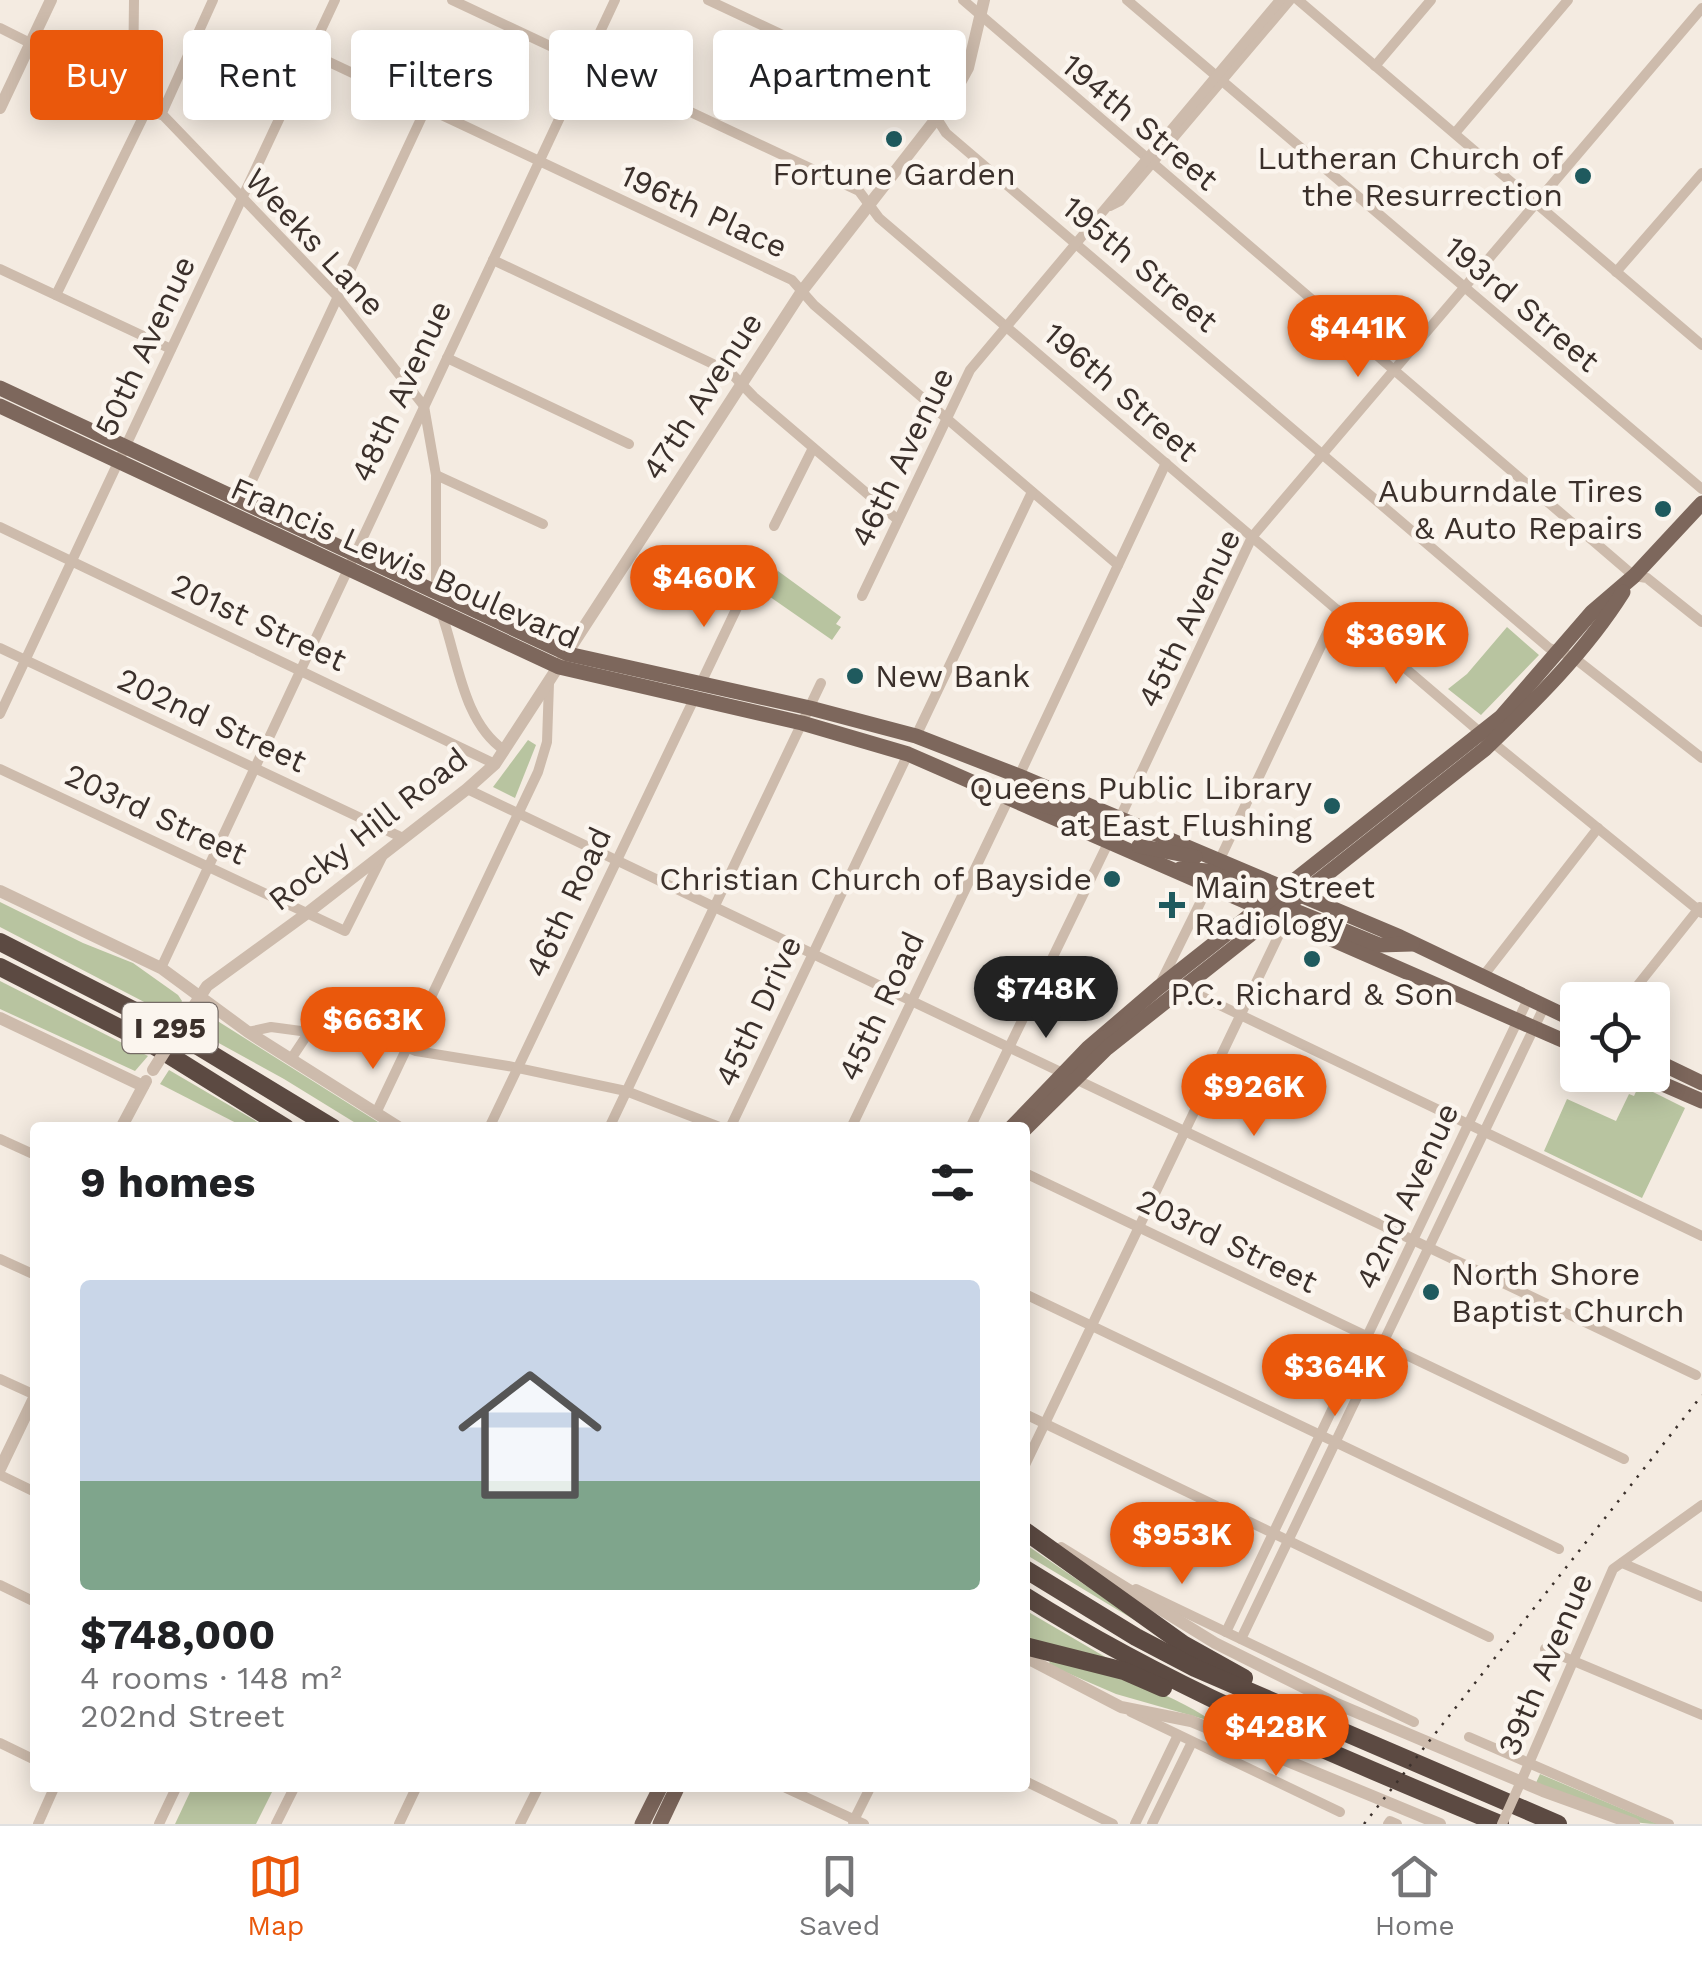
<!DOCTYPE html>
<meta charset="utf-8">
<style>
:root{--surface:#fff;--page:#f6f6f6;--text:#202124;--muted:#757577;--line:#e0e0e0;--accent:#ea580c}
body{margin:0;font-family:"Work Sans",sans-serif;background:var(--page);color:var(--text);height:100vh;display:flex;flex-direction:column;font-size:38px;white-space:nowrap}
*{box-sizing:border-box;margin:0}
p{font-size:32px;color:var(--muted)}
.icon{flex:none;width:55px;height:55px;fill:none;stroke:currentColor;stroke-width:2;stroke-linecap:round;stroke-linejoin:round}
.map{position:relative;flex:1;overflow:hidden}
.panel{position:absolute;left:30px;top:1122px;width:1000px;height:670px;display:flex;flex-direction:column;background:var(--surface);border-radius:10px;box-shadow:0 5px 25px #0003}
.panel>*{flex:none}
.guide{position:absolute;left:30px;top:30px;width:1000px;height:90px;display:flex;gap:20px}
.fabs{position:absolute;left:1560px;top:982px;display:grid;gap:20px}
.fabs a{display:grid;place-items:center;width:110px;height:110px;border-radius:10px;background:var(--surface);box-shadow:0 5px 25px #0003;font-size:50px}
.price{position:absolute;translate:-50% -85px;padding:0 22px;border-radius:35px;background:var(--accent);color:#fff;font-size:32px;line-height:65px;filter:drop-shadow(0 2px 5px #0008)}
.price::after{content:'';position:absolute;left:50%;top:60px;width:30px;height:22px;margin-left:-15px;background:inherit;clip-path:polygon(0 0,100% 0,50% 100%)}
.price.on{background:#222;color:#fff}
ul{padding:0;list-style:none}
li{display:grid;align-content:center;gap:20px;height:530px;padding:0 50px}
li+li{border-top:2px solid var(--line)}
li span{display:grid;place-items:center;height:310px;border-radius:10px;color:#555}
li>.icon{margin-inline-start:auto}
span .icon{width:180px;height:180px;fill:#fffc;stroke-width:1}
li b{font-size:42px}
h2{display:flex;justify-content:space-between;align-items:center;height:120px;padding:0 50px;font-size:42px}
.chip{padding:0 35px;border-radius:10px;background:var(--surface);box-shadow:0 5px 25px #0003;font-size:35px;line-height:90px}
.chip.on{background:var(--accent);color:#fff}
.menu{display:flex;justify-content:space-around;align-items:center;height:140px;border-top:2px solid var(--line);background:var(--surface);font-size:28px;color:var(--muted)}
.menu a{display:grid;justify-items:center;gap:5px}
.menu .on{color:var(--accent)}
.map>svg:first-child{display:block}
.green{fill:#b8c4a0}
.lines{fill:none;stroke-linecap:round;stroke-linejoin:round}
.minor{stroke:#cdbbac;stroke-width:10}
.tertiary{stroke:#cdbbac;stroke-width:12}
.primary{stroke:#7d675c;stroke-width:15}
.motorway{stroke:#5c4a42;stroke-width:18}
.rail{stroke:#3b302b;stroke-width:2.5;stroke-dasharray:2.5 8;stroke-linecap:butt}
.minor-bridge{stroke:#cdbbac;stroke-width:10}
.tertiary-bridge{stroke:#cdbbac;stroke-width:12}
.poi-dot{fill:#1f5a5e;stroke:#fbf5ee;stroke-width:4}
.labels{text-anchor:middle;stroke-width:9;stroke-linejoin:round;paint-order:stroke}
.shield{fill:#fbf5ee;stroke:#756b66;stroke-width:2.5}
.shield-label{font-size:30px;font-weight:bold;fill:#3b302b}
.street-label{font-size:32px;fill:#3b302b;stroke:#fbf5ee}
.poi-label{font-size:32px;fill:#3b302b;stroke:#fbf5ee;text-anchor:end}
</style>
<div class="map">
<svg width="1702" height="1824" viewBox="0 0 1702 1824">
<rect width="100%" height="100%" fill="#f4ebe1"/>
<g class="green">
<path d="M778 571 841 617 836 624 841 627 832 640 763 592Z"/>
<path d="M1507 627 1539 655 1481 715 1448 689 1467 674Z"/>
<path d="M528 740 536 745 515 798 493 787Z"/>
<path d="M0 902 83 943 133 963 178 995 182 1001 173 1017 0 927Z"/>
<path d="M0 981 148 1056 135 1071 0 1009Z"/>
<path d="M206 1015 216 1020 386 1127H362L284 1079 195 1030Z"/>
<path d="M169 1070 266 1127H244L160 1084Z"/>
<path d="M1639 1085 1685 1108 1642 1198 1544 1151 1567 1099 1616 1121 1629 1094 1634 1096Z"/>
<path d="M1025 1544 1151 1630 1025 1554Z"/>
<path d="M1025 1610 1119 1665 1025 1639Z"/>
<path d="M1050 1659C1112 1674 1160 1687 1214 1722L1116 1694 1049 1665Z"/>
<path d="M1540 1774 1658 1824C1616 1824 1573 1800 1535 1785Z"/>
<path d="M192 1788H274L256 1824H175Z"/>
</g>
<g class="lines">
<g class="minor">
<path d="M134 0 133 84 337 296 424 406 436 475V593"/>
<path d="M452 0 859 191 879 218 1481 733 1702 913"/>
<path d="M708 0 927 103 946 133 1549 648 1573 657 1702 758"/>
<path d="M963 0 1634 576 1647 578 1702 622"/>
<path d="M1127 0 1702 489"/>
<path d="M1298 0 1702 345"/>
<path d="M0 28 30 43"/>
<path d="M310 53 792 280 814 305 1118 565"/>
<path d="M1375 66 1431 0"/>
<path d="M161 115 213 0"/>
<path d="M1455 133 1568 0"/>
<path d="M1110 206 1120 201 1290 0"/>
<path d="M493 260 730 372 754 397 898 520"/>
<path d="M0 269 171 349"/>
<path d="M1616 272 1702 173"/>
<path d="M56 295 150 103"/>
<path d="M447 358 629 444"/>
<path d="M436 475 543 524"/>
<path d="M242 502 426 108"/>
<path d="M774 526 813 448"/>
<path d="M0 527 495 764"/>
<path d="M862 596 970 370 1280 0"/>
<path d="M442 615C458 660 463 722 504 750"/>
<path d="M0 648 403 838"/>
<path d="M701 683 743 595"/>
<path d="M0 714 335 0"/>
<path d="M916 736 1032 492"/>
<path d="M0 769 345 931 382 857"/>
<path d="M1019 776 1166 463"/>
<path d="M467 789 1696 1375"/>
<path d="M1118 822 1252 537 1702 8"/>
<path d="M1219 861 1338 610"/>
<path d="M161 968 615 0"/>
<path d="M1484 975 1598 828"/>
<path d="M1160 984 1208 887"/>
<path d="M1182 987 1702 1236"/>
<path d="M1626 1000 1700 907"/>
<path d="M248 1032 271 1027 398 1044 416 1051 508 1066 626 1091 722 1128"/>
<path d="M291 1059 309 1032"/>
<path d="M376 1113 538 772 547 742 549 683"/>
<path d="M489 1128 694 699"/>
<path d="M609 1128 821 683"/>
<path d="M730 1128 908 754"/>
<path d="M851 1128 1009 798"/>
<path d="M970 1128 1111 837"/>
<path d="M0 1139 35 1155"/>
<path d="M1025 1173 1624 1459"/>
<path d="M0 1259 35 1275"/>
<path d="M1025 1294 1559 1549"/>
<path d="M0 1379 35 1395"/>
<path d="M1025 1414 1489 1637"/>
<path d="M1025 1465 1286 920"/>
<path d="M0 1475 35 1492"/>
<path d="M1622 1563 1702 1597"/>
<path d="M0 1585 35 1602"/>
<path d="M1136 1589 1414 1722"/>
<path d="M1226 1632 1529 997"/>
<path d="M1241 1639 1545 1005"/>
<path d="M1545 1649 1702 1715"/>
<path d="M1131 1712 1340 1812"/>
<path d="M1469 1737 1669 1824"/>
<path d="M0 1743 35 1760"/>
<path d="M1523 1777 1613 1569 1702 1505"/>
<path d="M1025 1781 1113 1824"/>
<path d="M786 1788 864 1824"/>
<path d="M853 1822 870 1788"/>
<path d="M38 1824 54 1788"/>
<path d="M159 1824 176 1788"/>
<path d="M276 1824 294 1788"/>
<path d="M399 1824 416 1788"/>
<path d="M520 1824 538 1788"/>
<path d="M1135 1824 1178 1735"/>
<path d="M1152 1824 1192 1742"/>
<path d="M1388 1824 1390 1821 1397 1824"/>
</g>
<g class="tertiary">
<path d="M0 108 51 0"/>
<path d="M0 891 161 968 248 1032 400 1128"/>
<path d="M0 1018 143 1086"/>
<path d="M184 1021 207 986 306 914 467 789 495 764 802 291 950 101 968 68 984 0"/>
<path d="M121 1128 146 1081"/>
<path d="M0 1469 35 1396"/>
<path d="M1061 1548 1215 1643 1337 1704 1543 1791 1634 1824"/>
<path d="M1025 1657 1121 1707 1191 1721 1440 1824"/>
</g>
<g class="primary">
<path d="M0 388 568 654 810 708 916 736 1019 776 1400 937 1578 1022"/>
<path d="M0 406 559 667 802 723 908 754 1578 1047"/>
<path d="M1042 805 1063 810 1114 830"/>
<path d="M1139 846 1195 857"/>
<path d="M1180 869 1208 871 1276 900"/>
<path d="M1278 904 1379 945 1412 944"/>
<path d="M1652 1059 1702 1083"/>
<path d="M1642 1075 1702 1101"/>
<path d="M1011 1128 1088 1048 1158 988 1501 717 1592 612 1634 576 1702 503"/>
<path d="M1025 1129 1107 1048 1485 749C1535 701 1586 651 1623 592"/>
<path d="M642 1824 660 1788"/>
<path d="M660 1824 677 1788"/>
</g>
<g class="motorway">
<path d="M0 942 170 1029 333 1128"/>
<path d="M0 967 153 1045 286 1128"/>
<path d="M1025 1531 1183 1644 1244 1678"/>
<path d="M1025 1569 1136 1637 1195 1668 1558 1824"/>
<path d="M1025 1596C1175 1691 1337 1756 1500 1824"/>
<path d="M1025 1646 1124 1671 1163 1688"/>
</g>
<path class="rail" d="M1364 1824 1702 1395"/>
<path class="minor-bridge" d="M1502 1824 1523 1777"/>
<path class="tertiary-bridge" d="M153 1070 184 1021"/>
</g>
<g class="poi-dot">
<circle cx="894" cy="139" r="10"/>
<circle cx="1583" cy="176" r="10"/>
<circle cx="1663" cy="509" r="10"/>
<circle cx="855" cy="676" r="10"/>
<circle cx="1332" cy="806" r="10"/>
<circle cx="1112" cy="879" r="10"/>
<path d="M1167 890h10v10h10v10h-10v10h-10v-10h-10v-10h10z"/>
<circle cx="1312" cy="959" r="10"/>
<circle cx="1431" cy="1292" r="10"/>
</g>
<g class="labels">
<rect class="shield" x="122.5" y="1003" width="95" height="50" rx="8"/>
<g class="shield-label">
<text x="170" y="1038">I 295</text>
</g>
<g class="street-label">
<text transform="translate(1140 122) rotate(40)" y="11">194th Street</text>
<text transform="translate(704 211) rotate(25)" y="11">196th Place</text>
<text transform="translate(315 242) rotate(47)" y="11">Weeks Lane</text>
<text transform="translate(1140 264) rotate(40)" y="11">195th Street</text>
<text transform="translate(1522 304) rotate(40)" y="11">193rd Street</text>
<text transform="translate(145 346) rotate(-65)" y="11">50th Avenue</text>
<text transform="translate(401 391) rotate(-65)" y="11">48th Avenue</text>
<text transform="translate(1121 392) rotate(41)" y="11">196th Street</text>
<text transform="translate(702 396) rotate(-57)" y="11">47th Avenue</text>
<text transform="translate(902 457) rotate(-64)" y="11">46th Avenue</text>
<text transform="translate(405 563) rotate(24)" y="11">Francis Lewis Boulevard</text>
<text transform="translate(1189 618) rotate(-64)" y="11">45th Avenue</text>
<text transform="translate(259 622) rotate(25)" y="11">201st Street</text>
<text transform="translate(212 720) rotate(25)" y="11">202nd Street</text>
<text transform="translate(156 814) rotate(25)" y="11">203rd Street</text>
<text transform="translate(368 829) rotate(-38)" y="11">Rocky Hill Road</text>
<text transform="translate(568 902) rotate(-65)" y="11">46th Road</text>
<text transform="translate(881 1006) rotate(-65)" y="11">45th Road</text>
<text transform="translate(758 1011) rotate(-65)" y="11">45th Drive</text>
<text transform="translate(1407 1196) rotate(-65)" y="11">42nd Avenue</text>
<text transform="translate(1227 1241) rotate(26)" y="11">203rd Street</text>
<text transform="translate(1545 1664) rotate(-67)" y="11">39th Avenue</text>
</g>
<g class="poi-label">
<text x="1563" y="169">Lutheran Church of<tspan x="1563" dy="37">the Resurrection</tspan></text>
<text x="894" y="185" text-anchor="middle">Fortune Garden</text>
<text x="1643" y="502">Auburndale Tires<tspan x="1643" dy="37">&amp; Auto Repairs</tspan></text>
<text x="875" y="687" text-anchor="start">New Bank</text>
<text x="1312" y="799">Queens Public Library<tspan x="1312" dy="37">at East Flushing</tspan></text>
<text x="1092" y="890">Christian Church of Bayside</text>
<text x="1194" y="898" text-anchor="start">Main Street<tspan x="1194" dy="37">Radiology</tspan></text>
<text x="1312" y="1005" text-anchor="middle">P.C. Richard &amp; Son</text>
<text x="1451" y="1285" text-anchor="start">North Shore<tspan x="1451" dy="37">Baptist Church</tspan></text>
</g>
</g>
</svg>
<div class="fabs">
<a><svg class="icon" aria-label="locate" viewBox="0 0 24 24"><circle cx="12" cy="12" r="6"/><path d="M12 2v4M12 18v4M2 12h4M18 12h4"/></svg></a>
</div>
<b class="price" style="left:1358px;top:380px">$441K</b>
<b class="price" style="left:704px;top:630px">$460K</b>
<b class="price" style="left:1396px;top:687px">$369K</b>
<b class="price on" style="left:1046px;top:1041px">$748K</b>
<b class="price" style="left:373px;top:1072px">$663K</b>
<b class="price" style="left:1254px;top:1139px">$926K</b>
<b class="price" style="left:1335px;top:1419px">$364K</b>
<b class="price" style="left:1182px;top:1587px">$953K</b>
<b class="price" style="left:1276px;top:1779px">$428K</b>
<div class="guide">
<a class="chip on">Buy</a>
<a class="chip">Rent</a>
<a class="chip">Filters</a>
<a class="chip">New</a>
<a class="chip">Apartment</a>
</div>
<section class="panel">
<h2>9 homes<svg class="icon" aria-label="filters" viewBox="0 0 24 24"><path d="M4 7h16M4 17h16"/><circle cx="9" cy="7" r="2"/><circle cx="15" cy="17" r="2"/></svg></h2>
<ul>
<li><span style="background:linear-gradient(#c9d6e8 65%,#7fa58c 0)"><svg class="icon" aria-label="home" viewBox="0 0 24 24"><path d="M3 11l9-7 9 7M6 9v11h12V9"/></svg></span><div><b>$748,000</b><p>4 rooms · 148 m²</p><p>202nd Street</p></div></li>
</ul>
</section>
</div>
<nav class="menu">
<a class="on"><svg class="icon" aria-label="map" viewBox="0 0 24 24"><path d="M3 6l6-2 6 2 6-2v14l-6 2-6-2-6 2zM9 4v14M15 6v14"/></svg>Map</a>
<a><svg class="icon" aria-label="saved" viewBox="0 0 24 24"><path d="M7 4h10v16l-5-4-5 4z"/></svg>Saved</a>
<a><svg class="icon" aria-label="home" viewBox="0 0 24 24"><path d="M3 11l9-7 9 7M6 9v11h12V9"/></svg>Home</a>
</nav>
